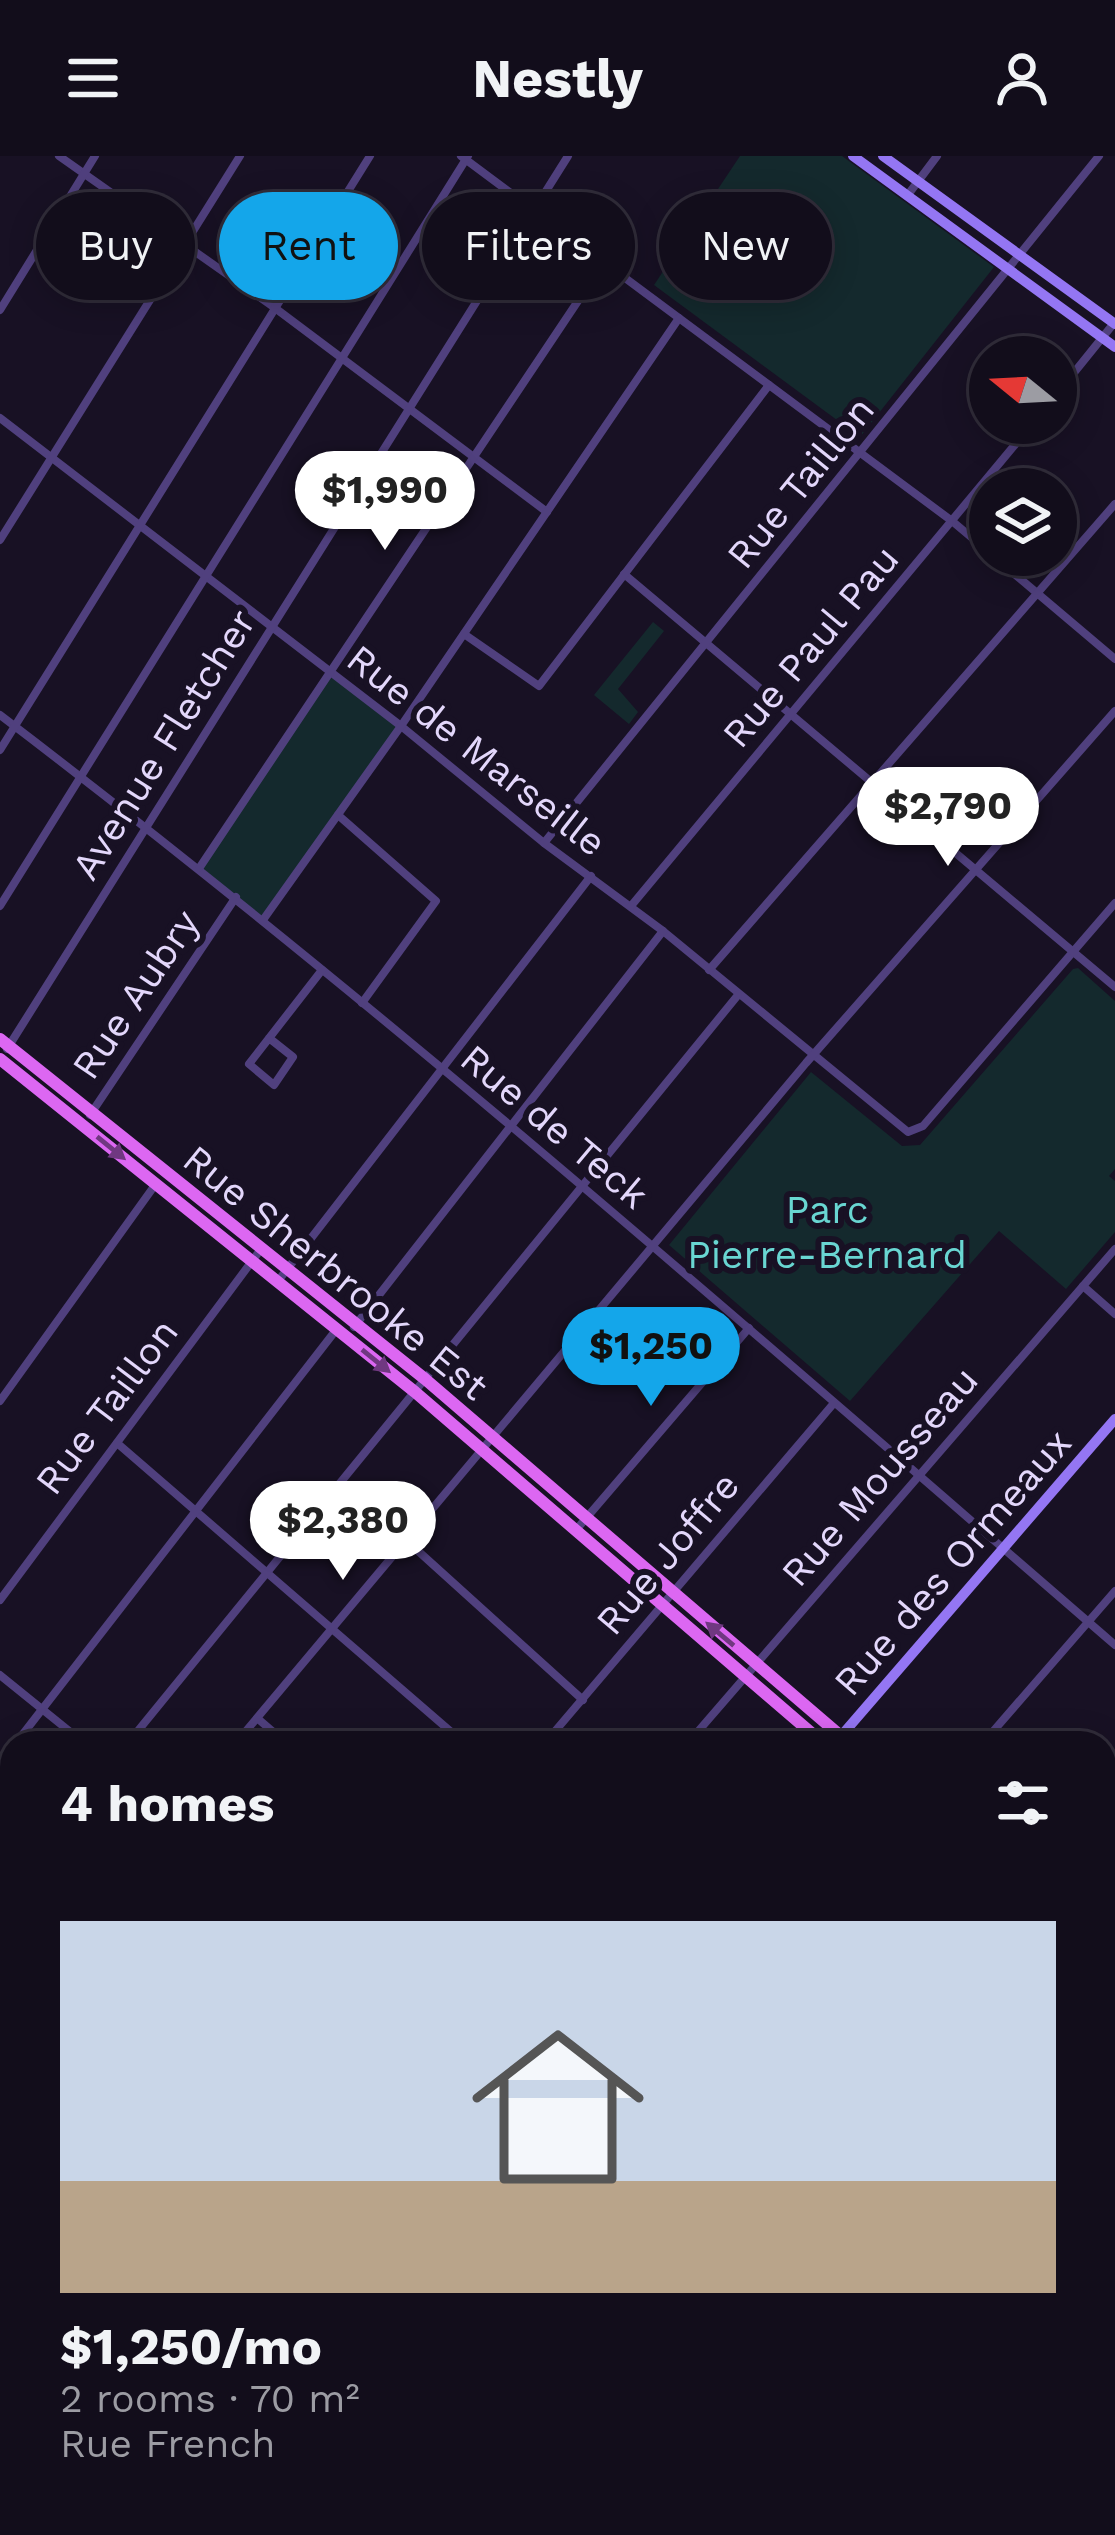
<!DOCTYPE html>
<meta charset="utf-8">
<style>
:root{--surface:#120d1b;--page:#1f1b28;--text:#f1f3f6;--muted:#9c9ca3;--line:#312d3a;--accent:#14a6ea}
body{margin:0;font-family:"Work Sans",sans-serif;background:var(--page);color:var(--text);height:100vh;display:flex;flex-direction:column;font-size:45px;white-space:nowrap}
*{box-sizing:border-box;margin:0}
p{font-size:39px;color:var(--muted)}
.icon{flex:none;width:66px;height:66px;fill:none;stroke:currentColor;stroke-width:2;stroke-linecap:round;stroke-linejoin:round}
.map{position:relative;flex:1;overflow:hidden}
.details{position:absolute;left:0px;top:1575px;width:1116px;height:804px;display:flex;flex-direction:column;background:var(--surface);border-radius:36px 36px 0 0;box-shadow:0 6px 30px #0003,0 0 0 3px var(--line)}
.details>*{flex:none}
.guide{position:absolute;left:36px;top:36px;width:1044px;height:108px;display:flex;gap:24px}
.needle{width:78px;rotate:288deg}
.buttons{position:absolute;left:969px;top:180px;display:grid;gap:24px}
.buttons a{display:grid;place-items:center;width:108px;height:108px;border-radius:50%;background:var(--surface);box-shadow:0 6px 30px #0003,0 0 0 3px var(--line);font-size:60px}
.price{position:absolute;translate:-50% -102px;padding:0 27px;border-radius:42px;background:#fff;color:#222;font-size:39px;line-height:78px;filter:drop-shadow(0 3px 6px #0008)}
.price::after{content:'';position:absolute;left:50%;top:72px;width:36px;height:27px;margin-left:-18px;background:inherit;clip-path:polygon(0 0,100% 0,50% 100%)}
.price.selected{background:var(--accent);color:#111}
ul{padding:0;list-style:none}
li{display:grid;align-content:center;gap:24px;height:636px;padding:0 60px}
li+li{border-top:3px solid var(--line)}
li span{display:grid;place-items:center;height:372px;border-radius:0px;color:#555}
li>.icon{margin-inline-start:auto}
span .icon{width:216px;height:216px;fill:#fffc;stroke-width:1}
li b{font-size:51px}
h2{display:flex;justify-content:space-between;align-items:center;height:144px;padding:0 60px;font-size:51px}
.chip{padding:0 42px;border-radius:54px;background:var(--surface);box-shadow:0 6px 30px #0003,0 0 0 3px var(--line);font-size:42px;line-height:108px}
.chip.selected{background:var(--accent);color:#111}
header{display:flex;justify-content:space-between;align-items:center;height:156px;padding:0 60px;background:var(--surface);font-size:54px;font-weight:700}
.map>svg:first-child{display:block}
.green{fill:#14292d}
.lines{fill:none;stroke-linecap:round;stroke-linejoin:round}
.street{stroke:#50407e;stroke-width:8}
.secondary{stroke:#9476f3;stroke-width:10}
.primary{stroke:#dc67f2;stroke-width:12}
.oneway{fill:#703881}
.labels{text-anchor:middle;stroke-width:12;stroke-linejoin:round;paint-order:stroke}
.street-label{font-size:39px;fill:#e3d7fb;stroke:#181124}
.park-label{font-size:39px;fill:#69d6d2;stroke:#181124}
</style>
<header><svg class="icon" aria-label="menu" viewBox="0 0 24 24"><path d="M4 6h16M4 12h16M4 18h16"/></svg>Nestly<svg class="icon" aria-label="person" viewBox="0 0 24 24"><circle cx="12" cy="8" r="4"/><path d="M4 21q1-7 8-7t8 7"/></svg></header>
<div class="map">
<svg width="1115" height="2379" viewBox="0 0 1115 2379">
<rect width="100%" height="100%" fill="#181124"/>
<g class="green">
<path d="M740 0H842L994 111 860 281 654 129Z"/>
<path d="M653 466 664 475 618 533 638 556 629 568 594 539Z"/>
<path d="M331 517 401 570 263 764 201 711Z"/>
<path d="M1078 812 1115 845V1013L1109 1020 1115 1025V1076L1066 1133 999 1075 850 1245 669 1089 811 916 902 990 920 989 1073 813Z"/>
<path d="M12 1930V2367H115L100 2379H0V1946Z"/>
</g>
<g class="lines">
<g class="street">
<path d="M59 0 275 152 547 356"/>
<path d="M461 0 952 365 990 397"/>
<path d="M907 40 937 0"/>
<path d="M0 154 95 0"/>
<path d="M1056 239 1114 167"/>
<path d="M0 262 401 570 544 687 663 775 908 976 923 970 1115 747"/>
<path d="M0 384 240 0"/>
<path d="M992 399 1115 503"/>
<path d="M624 418 1115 831"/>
<path d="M464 478 539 530 769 229"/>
<path d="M0 559C385 852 749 1173 1115 1489"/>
<path d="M0 594 370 0"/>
<path d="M338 659 436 745 362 847"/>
<path d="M544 687 1099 0"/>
<path d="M200 711 604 106"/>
<path d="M0 750 468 0"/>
<path d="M631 750 1033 267"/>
<path d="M263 764 401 570 679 162"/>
<path d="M709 814 1115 348"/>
<path d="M269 882 293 901 274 929 249 908 322 814"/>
<path d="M7 893 568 0"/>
<path d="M90 959 236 741"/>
<path d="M278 1125 591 720"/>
<path d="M1083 1130 1115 1158"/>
<path d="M354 1171 663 775"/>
<path d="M0 1245 155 1029"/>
<path d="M117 1287 464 1587"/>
<path d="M576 1374 749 1172"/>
<path d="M407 1385 583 1544"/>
<path d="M0 1444 261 1093"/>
<path d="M0 1519 84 1587"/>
<path d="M257 1562 286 1587"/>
<path d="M16 1587 336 1174"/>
<path d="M128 1587 738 839"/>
<path d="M236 1587 806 907 1115 555"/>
<path d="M545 1587 834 1247"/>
<path d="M688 1587 1115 1093"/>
<path d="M983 1587 1115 1435"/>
<path d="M0 1607 12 1592"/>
<path d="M1104 1630 1115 1617"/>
<path d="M0 1748 12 1733"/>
<path d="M0 1831 12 1841"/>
<path d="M0 1946 12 1930"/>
<path d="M1104 2029 1115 2016"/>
<path d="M1104 2139 1115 2149"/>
<path d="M227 2367 238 2379"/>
<path d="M983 2367 997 2379"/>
<path d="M246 2379 260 2367"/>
<path d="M369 2379 382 2367"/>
<path d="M797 2379 808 2367"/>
</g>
<g class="secondary">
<path d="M853 0 1115 191"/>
<path d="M883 0 1115 168"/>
<path d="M835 1587 1115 1263"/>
<path d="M1104 2226 1115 2213"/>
<path d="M99 2379 113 2367"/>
<path d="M971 2379 983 2367"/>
</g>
<g class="primary">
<path d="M0 883 425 1223 849 1587"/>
<path d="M0 903 415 1236 823 1587"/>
<path d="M1104 1808 1115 1818"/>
<path d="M1104 1830 1115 1840"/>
</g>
</g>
<defs><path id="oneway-solid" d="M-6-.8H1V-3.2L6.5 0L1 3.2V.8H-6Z" transform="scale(3)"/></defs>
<g class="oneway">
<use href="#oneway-solid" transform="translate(111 992) rotate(39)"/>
<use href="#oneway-solid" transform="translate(376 1205) rotate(39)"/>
<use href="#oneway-solid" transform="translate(720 1478) rotate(-140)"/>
</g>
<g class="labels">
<g class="street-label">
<text transform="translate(800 326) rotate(-51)" y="14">Rue Taillon</text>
<text transform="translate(810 490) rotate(-50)" y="14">Rue Paul Pau</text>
<text transform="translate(163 588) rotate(-58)" y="14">Avenue Fletcher</text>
<text transform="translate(477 594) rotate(38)" y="14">Rue de Marseille</text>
<text transform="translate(135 838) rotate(-56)" y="14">Rue Aubry</text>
<text transform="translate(555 970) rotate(40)" y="14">Rue de Teck</text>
<text transform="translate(336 1116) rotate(39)" y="14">Rue Sherbrooke Est</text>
<text transform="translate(106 1250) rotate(-53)" y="14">Rue Taillon</text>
<text transform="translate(879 1320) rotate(-49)" y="14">Rue Mousseau</text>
<text transform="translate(667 1397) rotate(-50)" y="14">Rue Joffre</text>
<text transform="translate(952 1406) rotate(-49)" y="14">Rue des Ormeaux</text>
</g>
<g class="park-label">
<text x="827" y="1067">Parc<tspan x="827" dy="45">Pierre-Bernard</tspan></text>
</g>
</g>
</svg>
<div class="buttons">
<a><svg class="needle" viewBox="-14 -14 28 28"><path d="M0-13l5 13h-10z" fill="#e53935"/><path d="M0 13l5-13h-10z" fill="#9c9ca3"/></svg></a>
<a><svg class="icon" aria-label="layers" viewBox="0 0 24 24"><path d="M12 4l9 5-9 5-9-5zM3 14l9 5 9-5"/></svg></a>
</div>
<b class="price" style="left:385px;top:397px">$1,990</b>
<b class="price" style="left:948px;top:713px">$2,790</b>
<b class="price selected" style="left:651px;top:1253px">$1,250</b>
<b class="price" style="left:343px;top:1427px">$2,380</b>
<div class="guide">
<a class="chip">Buy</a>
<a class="chip selected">Rent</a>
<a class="chip">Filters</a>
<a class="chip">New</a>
</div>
<section class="details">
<h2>4 homes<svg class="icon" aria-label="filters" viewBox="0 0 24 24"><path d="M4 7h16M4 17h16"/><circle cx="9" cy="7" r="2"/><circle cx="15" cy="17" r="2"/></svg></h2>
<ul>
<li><span style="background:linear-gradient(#c9d6e8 70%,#b9a48a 0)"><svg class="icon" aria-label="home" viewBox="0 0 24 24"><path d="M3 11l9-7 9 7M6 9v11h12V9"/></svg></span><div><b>$1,250/mo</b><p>2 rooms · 70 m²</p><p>Rue French</p></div></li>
</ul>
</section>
</div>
